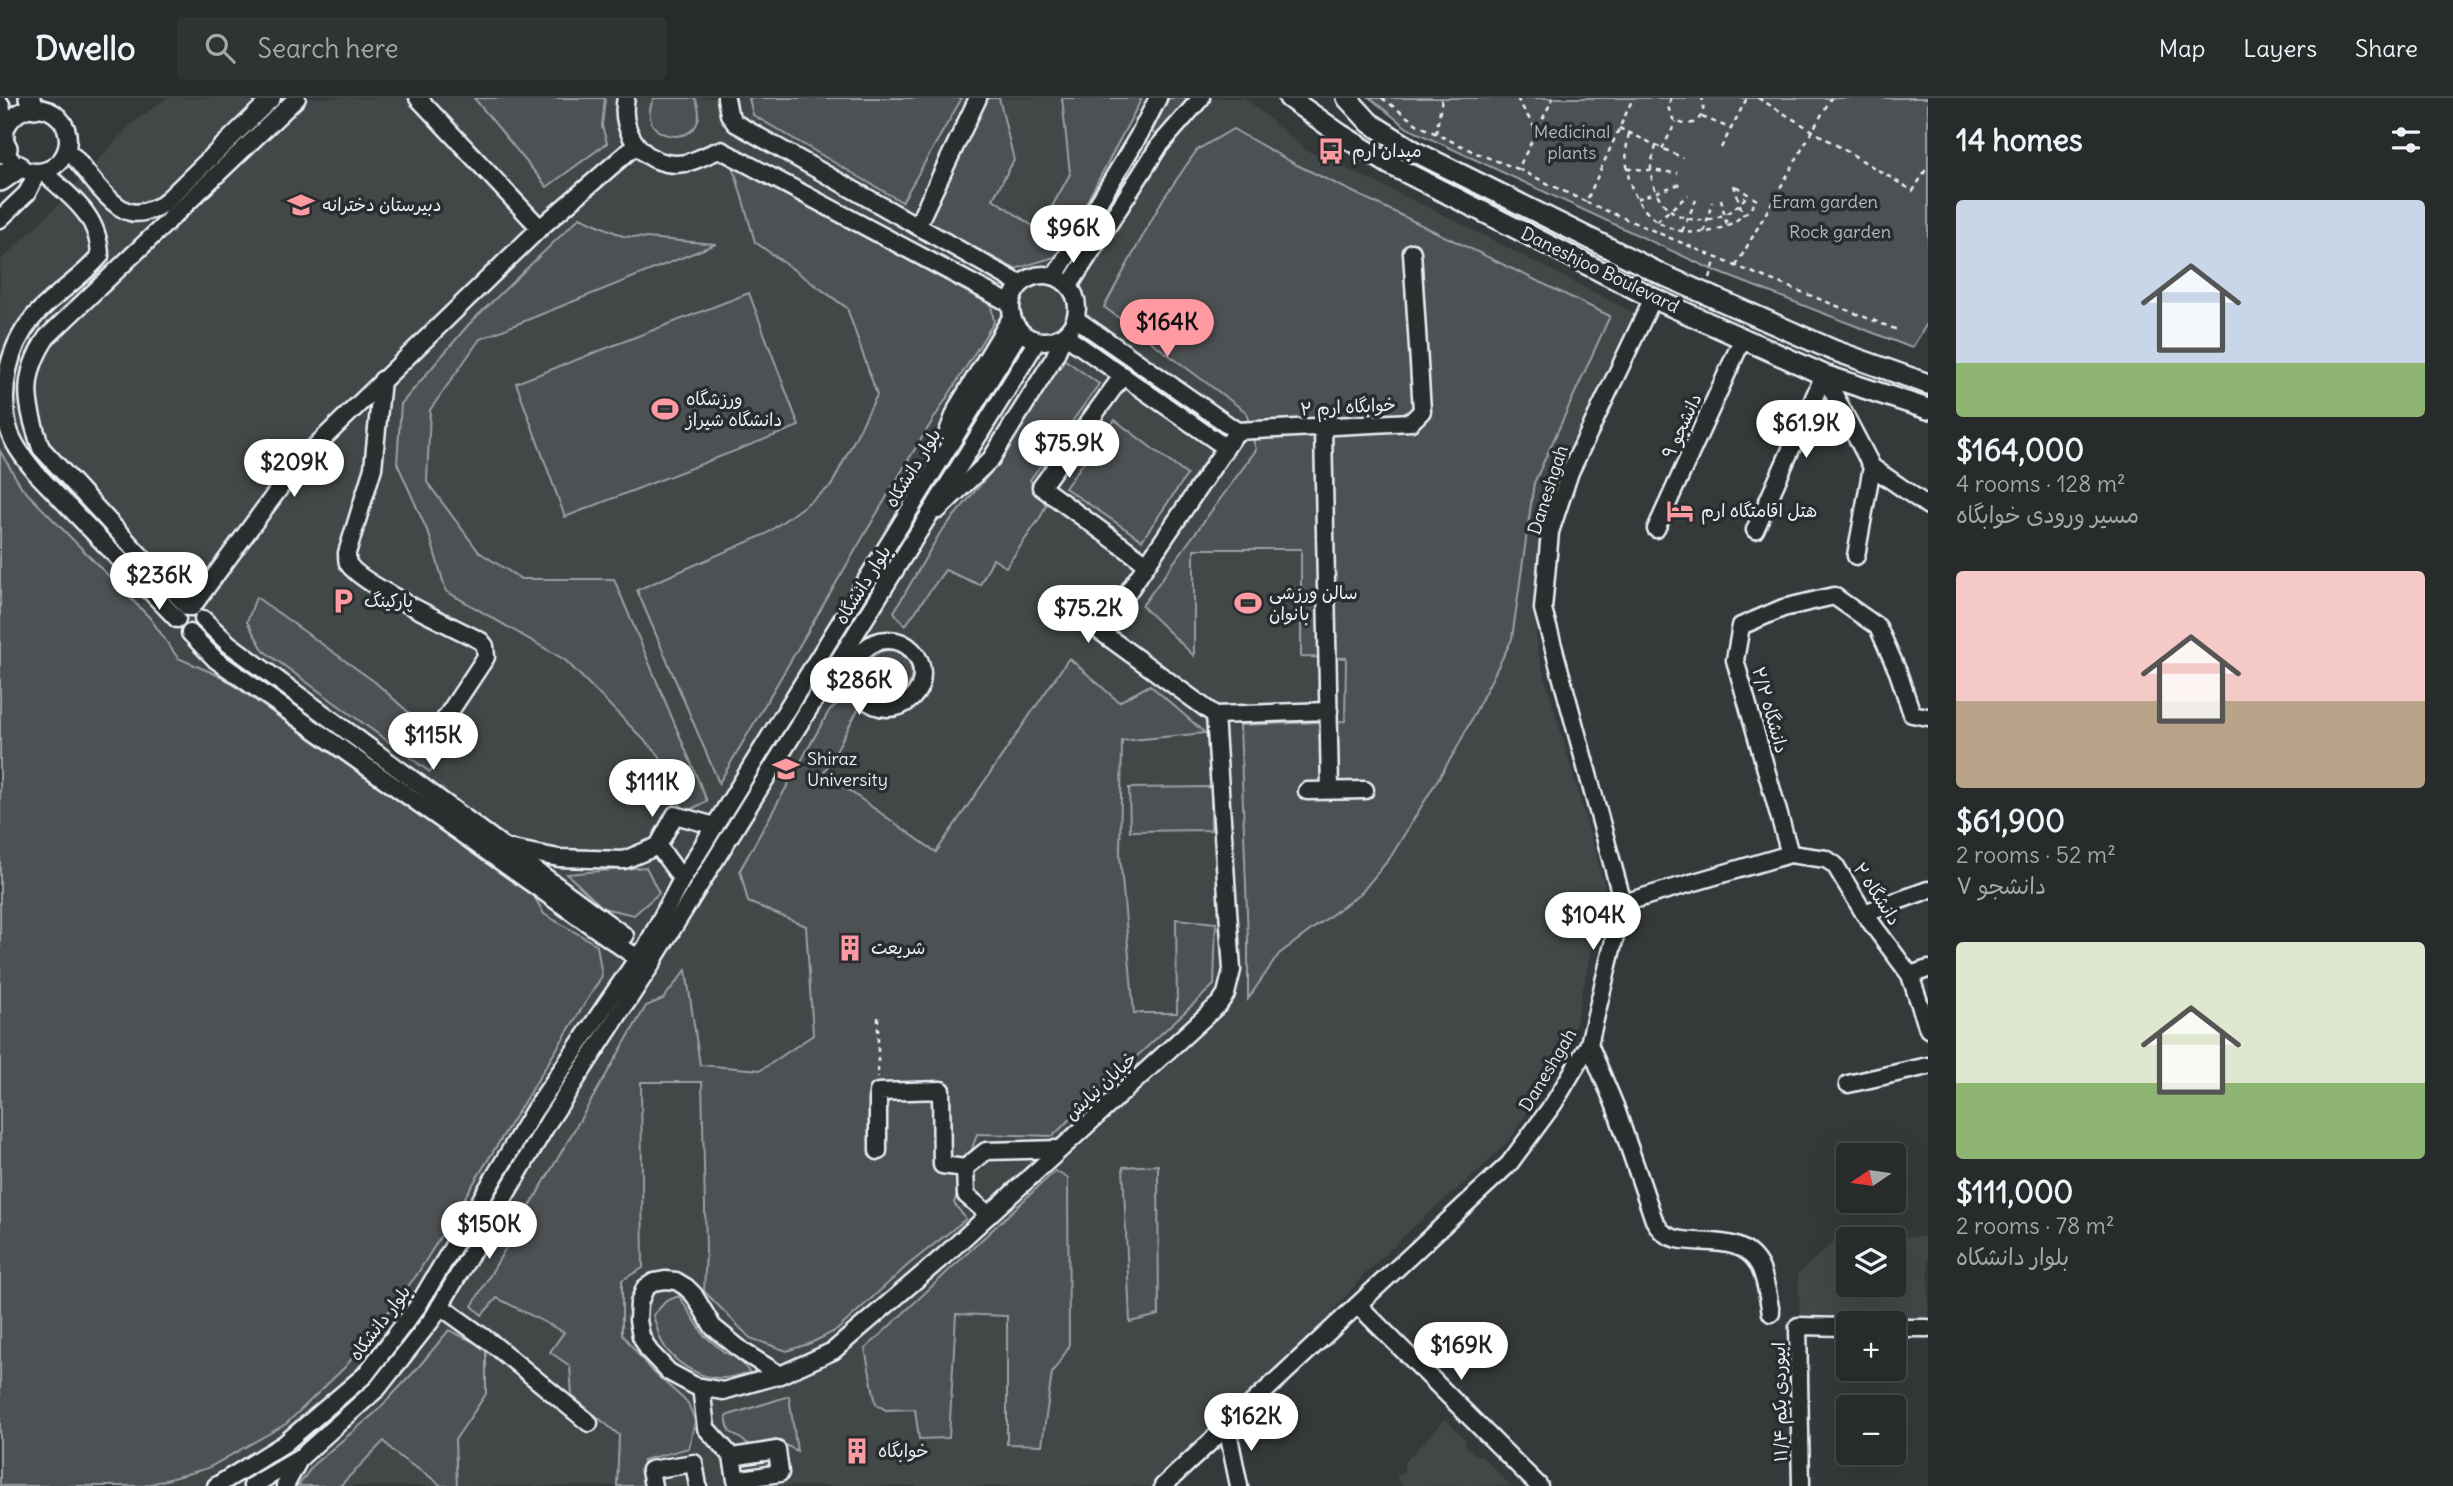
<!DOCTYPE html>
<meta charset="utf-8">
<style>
:root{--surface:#282b2c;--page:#303334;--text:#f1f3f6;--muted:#a5a7a9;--line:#444748;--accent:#ff9aa2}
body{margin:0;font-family:Delius,"Playpen Sans Arabic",sans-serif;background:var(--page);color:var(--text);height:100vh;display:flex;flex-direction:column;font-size:26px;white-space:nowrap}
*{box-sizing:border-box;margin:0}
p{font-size:23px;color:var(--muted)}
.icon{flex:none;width:38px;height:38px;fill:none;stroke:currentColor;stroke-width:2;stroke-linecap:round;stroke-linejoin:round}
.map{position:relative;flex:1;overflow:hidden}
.details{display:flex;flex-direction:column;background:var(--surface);width:525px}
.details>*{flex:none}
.needle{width:46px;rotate:257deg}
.controls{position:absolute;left:1836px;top:1045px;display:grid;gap:14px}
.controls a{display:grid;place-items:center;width:70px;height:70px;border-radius:7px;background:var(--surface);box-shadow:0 7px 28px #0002,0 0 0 2px var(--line);font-size:35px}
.price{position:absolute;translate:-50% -60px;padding:0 16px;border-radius:24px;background:#fff;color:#222;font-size:23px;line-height:46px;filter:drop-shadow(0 2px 4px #0008)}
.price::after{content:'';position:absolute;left:50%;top:42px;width:21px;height:16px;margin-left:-10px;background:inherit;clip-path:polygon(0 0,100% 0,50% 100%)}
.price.on{background:var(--accent);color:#111}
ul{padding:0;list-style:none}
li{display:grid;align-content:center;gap:14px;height:371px;padding:0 28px}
li span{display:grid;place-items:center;height:217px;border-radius:7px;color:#555}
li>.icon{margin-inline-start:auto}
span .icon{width:126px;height:126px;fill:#fffc;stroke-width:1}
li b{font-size:30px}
h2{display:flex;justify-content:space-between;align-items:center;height:84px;padding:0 28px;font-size:30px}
header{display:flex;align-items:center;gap:42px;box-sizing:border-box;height:98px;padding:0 35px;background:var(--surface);border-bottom:2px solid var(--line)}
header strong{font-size:33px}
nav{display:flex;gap:38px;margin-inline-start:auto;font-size:24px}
.search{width:490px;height:63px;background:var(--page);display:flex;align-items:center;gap:18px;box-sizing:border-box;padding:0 24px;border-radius:7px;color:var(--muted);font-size:26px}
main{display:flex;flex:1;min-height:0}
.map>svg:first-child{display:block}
.built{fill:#424647;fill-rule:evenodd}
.green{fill:#4d5152;stroke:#9aa1a5;stroke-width:2}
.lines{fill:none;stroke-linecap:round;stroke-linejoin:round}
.minor-casing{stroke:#e8f1f8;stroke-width:21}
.major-casing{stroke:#e8f1f8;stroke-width:24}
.highway-casing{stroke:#e8f1f8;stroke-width:28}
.path{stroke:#e8f1f8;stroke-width:2.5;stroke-dasharray:5 5;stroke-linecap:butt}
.minor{stroke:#2a2d2e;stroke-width:16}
.major{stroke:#2a2d2e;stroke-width:19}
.highway{stroke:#2a2d2e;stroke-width:23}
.labels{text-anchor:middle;stroke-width:7;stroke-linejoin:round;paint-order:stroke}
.park-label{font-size:18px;fill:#b2b9be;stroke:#2a2d2e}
.poi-label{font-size:18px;fill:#e8f1f8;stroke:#2a2d2e;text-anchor:start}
.street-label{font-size:18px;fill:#e8f1f8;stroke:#2a2d2e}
</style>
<header>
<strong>Dwello</strong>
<div class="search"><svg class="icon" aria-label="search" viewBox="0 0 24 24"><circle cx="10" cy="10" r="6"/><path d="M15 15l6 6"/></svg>Search here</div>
<nav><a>Map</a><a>Layers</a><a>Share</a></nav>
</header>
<main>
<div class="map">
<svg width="1928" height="1388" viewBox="0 0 1928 1388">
<rect width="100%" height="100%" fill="#35393a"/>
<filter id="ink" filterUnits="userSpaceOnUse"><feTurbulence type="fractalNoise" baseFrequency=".0143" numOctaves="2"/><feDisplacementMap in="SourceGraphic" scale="14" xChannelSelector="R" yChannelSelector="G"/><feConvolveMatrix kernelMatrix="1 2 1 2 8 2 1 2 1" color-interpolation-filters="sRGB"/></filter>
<g filter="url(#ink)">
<g class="built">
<path d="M167 0H1245L1306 52 1432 111 1640 218 1554 389 1542 443 1535 493V523L1538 554 1605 788 1570 951 1509 1042 1482 1070 1422 1121 1365 1176 1272 1283 1155 1388H0V163L52 113 131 26Z"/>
<path d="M1840 1138 1928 1139V1220L1800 1217 1798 1176ZM1894 1141V1186H1848V1141Z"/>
<path d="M1445 1321 1466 1342 1465 1346 1476 1358 1480 1356 1511 1388H1403L1396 1380 1404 1373V1365Z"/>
</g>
<g class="green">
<path d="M474 0H605L602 28 607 45 547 89Z"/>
<path d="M654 0H695C718 52 630 49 654 0Z"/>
<path d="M749 0H962L902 104 753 17Z"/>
<path d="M986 0H999L1014 62 993 101 1039 132 1070 76 1062 0H1142L1058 158 1015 171 928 125Z"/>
<path d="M1169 0H1191L1158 39 1152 34Z"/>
<path d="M1370 0H1928V224L1912 250 1713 172 1407 30Z"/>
<path d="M1233 31 1295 66 1610 218 1534 385 1512 541 1457 650 1390 760 1361 795 1279 856 1248 901V842L1240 627 1345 623 1346 560 1301 559V451H1194V558L1142 508 1256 352 1246 314 1104 209 1163 101 1197 52Z"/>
<path d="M733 68 991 207 994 224 910 359 719 685 637 492 766 436 831 388 877 297 847 210 755 144Z"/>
<path d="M580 119 623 138 716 146 480 241 430 312 427 384 479 454 521 481H614L707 703 684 715 659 657 565 562 446 493 430 439 397 365 401 306 469 226Z"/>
<path d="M749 195 799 328 565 419 516 285Z"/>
<path d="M1064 261 1099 286 1030 382 1046 407 1040 420 1006 469 993 461 980 487 945 472 905 528 894 514 940 435 997 367Z"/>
<path d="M1115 322 1187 377 1142 442 1065 390Z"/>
<path d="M0 353 22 390 150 520 178 560 222 579 534 798 544 816 597 847 602 878 416 1178 346 1268 286 1326 208 1370 144 1388H0Z"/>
<path d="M256 499 375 584 447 649 430 674 264 553 247 524Z"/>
<circle cx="889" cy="575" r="23"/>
<path d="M1069 560 1119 604 1150 587 1205 635 1122 643 1120 757 1134 915H1177L1176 821 1216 825 1214 887 1082 1009 1053 1038 977 1036 954 1105 966 1121 908 1167 837 1232 811 1245 787 1253 750 1240 704 1193 706 1152 702 984H641L643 1170 622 1182V1236L649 1270 688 1305 695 1323 689 1350 643 1362V1388H617L619 1337 572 1298 570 1268 550 1254 564 1234 497 1200 482 1217 472 1208 646 908 663 901 686 872 700 967 761 972 813 937 806 828 748 804 740 772 829 613 847 598 860 608 824 675 936 754Z"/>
<path d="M1211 689V732L1130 733 1129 690Z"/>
<path d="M646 769 659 795 634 817 603 810 567 776Z"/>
<path d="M1158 1067 1159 1217 1130 1224 1123 1069Z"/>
<path d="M1055 1073 1068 1080 1069 1249 1052 1275 1042 1347 1007 1346V1218L956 1216 949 1340 919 1341 915 1311 886 1312 876 1306 865 1251Z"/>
<path d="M679 1198 704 1237 724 1254 739 1261 750 1275C741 1276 731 1280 722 1280 700 1281 672 1264 662 1244 658 1236 656 1226 653 1217L666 1203Z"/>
<path d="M449 1232 486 1250V1296L455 1342 457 1388H441C421 1369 402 1366 384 1343L340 1388H298L314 1366 375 1315 416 1272Z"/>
<path d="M789 1298 797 1353 776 1342 750 1347 729 1333 726 1318Z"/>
</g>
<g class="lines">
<g class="minor-casing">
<g id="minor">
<path d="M418 0 540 130"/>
<path d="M626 0C618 36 647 72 685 65 698 63 708 55 721 52L1011 206"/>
<path d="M726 0 729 16 735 25 1020 186"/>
<circle cx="36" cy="42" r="32"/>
<path d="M66 55 74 59C87 74 111 110 130 114 141 117 153 111 162 107L272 0"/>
<path d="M43 74C71 99 99 117 100 158 80 182 52 197 32 221 8 250 0 292 8 329 13 347 25 361 36 375L177 521"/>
<path d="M0 121 27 95 37 75"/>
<path d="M917 128 978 0"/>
<circle cx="1044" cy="210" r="33"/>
<path d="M1055 178 1139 37 1158 0"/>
<path d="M1069 188 1159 48 1201 0"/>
<path d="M1076 221 1237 333"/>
<path d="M1123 277 1041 389 1147 466"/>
<path d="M1824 277 1872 369 1928 408"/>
<path d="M382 282 373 370 347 455C347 458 347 463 348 465 357 485 458 531 481 543L485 548 486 559 433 639"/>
<path d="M1323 330 1330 692"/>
<path d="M1237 333 1101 534 1215 617 1329 613"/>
<path d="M1237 333 1411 324 1422 313 1412 154"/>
<path d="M946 339 958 308 1012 218"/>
<path d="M938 412 991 361 1054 260 1064 237 1225 349"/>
<path d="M1656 431 1743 240"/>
<path d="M1755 432 1824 277"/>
<path d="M1856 458 1872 369"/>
<path d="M188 509 41 350C26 306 20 279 47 239L297 0"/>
<path d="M192 509 298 365 540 130 636 47"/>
<path d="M203 521 229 546 625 838"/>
<path d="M190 535 216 562 637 860"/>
<circle cx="888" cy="576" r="34"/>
<path d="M1307 693 1365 692"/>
<path d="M512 751 559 760 624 762 658 748"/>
<path d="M1790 756 1735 562 1741 528 1783 510 1834 498 1878 529 1898 574 1912 616 1928 619"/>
<path d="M682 781 658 748 675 717 715 728"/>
<path d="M1623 805 1790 756 1826 761 1835 767 1864 815 1910 877 1928 931"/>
<path d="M1864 815 1928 792"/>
<path d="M645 851 682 781 1020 233"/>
<path d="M655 859 1037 243"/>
<path d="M1910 877 1928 871"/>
<path d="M1589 946 1615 1008 1654 1122C1657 1126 1660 1133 1664 1135 1687 1153 1738 1130 1759 1167 1766 1180 1768 1200 1771 1215"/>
<path d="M1848 986 1928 968"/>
<path d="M878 1053V994L941 992 942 1067 965 1070"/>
<path d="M989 1117 966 1097 965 1070 986 1053 1060 1051"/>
<path d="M1358 1207 1539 1388"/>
<path d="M440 1208 493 1246 589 1325"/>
<path d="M1894 1230H1928"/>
<path d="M780 1277 745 1255 713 1229 694 1197 686 1189 676 1183 665 1182 654 1184 645 1190 639 1205 638 1222 641 1238 649 1253 669 1274 695 1288 723 1293 780 1277 833 1253 945 1157 1219 906 1226 896 1232 872 1215 617"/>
<path d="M701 1289 706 1330 732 1359 736 1382 780 1375 777 1352 732 1359"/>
<path d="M1227 1329 1239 1388"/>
<path d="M216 1388 284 1346 365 1277 417 1209 533 1014 637 861"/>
<path d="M252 1388 300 1360 378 1290 433 1220 549 1023 653 864C657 853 645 847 638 857V863L644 869 649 868"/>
<path d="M285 1388 300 1360"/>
<path d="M653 1388 650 1372 694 1365 698 1388"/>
<path d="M1163 1388 1509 1066 1554 1005 1589 946 1623 805 1543 511 1550 434 1570 374 1653 200"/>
<path d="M1801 1388 1798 1228 1848 1229"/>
</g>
</g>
<g class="major-casing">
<g id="major">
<path d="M29 0 35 10"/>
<path d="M1289 0 1340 36 1389 66 1653 200 1824 277 1928 311"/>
<path d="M1347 0 1370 25 1416 54 1665 178 1833 252 1928 286"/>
<path d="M0 8 4 38"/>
</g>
</g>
<g class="highway-casing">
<g id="highway">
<path d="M0 53 5 50"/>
<path d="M0 81 17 69"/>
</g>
</g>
<g class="path">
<path d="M1382 0 1418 27 1476 55 1518 71 1553 0"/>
<path d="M1517 0 1536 32"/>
<path d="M1671 0 1668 9 1673 21C1690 34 1709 20 1702 0"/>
<path d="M1758 0 1913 93 1928 68"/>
<path d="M1702 19 1732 31"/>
<path d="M1619 30 1683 60"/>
<path d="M1436 36 1442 0"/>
<path d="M1629 36C1626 46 1626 57 1627 68 1633 139 1717 158 1757 102L1734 87"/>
<path d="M1656 48C1654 56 1650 66 1651 75 1657 128 1718 138 1748 96"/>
<path d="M1721 50 1747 0"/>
<path d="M1662 51 1676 24"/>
<path d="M1627 70 1678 75"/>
<path d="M1518 71 1586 104 1633 0"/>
<path d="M1734 87 1743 117"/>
<path d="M1637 101 1680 86"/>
<path d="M1721 101 1727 128"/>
<path d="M1586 104 1736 168 1900 233"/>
<path d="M1657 123 1688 97"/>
<path d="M1682 133 1696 102"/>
<path d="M1704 134 1712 104"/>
<path d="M1736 168 1831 0"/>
<path d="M1710 180 1716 160"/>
<path d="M878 919V980"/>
</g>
<use href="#minor" class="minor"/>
<use href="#major" class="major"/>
<use href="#highway" class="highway"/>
</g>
</g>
<defs>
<g id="bus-bare" transform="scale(2.1)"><path d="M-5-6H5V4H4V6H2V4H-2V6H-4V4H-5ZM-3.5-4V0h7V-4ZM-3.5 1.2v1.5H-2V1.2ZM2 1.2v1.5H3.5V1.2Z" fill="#ff9aa2" stroke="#2a2d2e" stroke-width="2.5" paint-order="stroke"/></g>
<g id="school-bare" transform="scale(2.1)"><path d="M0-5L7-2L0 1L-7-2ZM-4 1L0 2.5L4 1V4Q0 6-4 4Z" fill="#ff9aa2" stroke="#2a2d2e" stroke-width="2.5" paint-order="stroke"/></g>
<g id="stadium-bare" transform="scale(2.1)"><path d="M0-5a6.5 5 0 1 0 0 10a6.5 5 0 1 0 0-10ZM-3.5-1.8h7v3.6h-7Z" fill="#ff9aa2" stroke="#2a2d2e" stroke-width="2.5" paint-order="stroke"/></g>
<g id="hotel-bare" transform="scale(2.1)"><path d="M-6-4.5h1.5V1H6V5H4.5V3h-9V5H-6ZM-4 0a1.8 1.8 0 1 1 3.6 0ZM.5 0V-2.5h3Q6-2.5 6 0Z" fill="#ff9aa2" stroke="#2a2d2e" stroke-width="2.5" paint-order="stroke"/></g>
<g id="parking-bare" transform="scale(2.1)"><path d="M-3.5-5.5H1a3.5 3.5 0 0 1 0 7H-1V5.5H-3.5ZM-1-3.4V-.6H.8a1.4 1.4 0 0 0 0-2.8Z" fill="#ff9aa2" stroke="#2a2d2e" stroke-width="2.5" paint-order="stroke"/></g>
<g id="university-bare" transform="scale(2.1)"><path d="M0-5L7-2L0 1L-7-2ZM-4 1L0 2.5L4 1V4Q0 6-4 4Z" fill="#ff9aa2" stroke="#2a2d2e" stroke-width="2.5" paint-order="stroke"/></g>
<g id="building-bare" transform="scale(2.1)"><path d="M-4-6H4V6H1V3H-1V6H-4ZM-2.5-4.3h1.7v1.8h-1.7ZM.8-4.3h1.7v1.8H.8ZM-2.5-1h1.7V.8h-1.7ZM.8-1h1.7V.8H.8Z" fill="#ff9aa2" stroke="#2a2d2e" stroke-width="2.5" paint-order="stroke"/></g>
</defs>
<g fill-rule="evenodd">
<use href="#bus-bare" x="1331" y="53"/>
<use href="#school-bare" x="301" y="107"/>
<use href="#stadium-bare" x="665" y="311"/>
<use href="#hotel-bare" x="1680" y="413"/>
<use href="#parking-bare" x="343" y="503"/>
<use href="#stadium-bare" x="1248" y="505"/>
<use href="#university-bare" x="786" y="671"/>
<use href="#building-bare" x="850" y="850"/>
<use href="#building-bare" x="857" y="1353"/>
</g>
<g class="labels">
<g class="park-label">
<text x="1572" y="40">Medicinal<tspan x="1572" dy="21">plants</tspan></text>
<text x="1825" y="110">Eram garden</text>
<text x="1840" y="140">Rock garden</text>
</g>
<g class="poi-label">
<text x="1352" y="59">میدان ارم</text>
<text x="322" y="113">دبیرستان دخترانه</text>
<text x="686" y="307">ورزشگاه<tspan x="686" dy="21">دانشگاه شیراز</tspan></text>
<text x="1701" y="419">هتل اقامتگاه ارم</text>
<text x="1269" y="501">سالن ورزشی<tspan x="1269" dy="21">بانوان</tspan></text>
<text x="364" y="509">پارکینگ</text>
<text x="807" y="667">Shiraz<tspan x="807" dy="21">University</tspan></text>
<text x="871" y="856">شریعت</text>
<text x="878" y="1359">خوابگاه</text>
</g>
<g class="street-label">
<text transform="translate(1600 172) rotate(26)" y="6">Daneshjoo Boulevard</text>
<text transform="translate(1348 309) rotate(-3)" y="6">خوابگاه ارم ۲</text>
<text transform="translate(1682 328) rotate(-65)" y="6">۹ دانشجو</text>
<text transform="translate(913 370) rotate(-58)" y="6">بلوار دانشکاه</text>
<text transform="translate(1548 392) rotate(-72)" y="6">Daneshgah</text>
<text transform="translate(863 487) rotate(-58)" y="6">بلوار دانشگاه</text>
<text transform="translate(1770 612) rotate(74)" y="6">۲/۲ دانشگاه</text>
<text transform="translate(1877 796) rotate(57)" y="6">۲ دانشگاه</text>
<text transform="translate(1548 972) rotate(-59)" y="6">Daneshgah</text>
<text transform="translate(1101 988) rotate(-43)" y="6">خیابان نیایش</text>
<text transform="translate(380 1225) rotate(-53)" y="6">بلوار دانشکاه</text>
<text transform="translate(1780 1304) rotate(-91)" y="6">۱۱/۴ ابیوردی یکم</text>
</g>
</g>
</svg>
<div class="controls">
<a><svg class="needle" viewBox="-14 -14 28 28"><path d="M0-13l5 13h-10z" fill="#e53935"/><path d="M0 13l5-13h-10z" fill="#a5a7a9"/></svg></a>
<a><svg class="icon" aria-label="layers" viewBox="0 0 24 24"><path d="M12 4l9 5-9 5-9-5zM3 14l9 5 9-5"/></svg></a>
<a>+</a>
<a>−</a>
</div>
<b class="price" style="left:1073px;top:167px">$96K</b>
<b class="price on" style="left:1167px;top:261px">$164K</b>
<b class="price" style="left:1806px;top:362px">$61.9K</b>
<b class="price" style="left:1069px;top:382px">$75.9K</b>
<b class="price" style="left:294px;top:401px">$209K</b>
<b class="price" style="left:159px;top:514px">$236K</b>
<b class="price" style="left:1088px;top:547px">$75.2K</b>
<b class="price" style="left:859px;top:619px">$286K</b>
<b class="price" style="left:433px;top:674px">$115K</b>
<b class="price" style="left:652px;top:721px">$111K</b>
<b class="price" style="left:1593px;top:854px">$104K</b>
<b class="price" style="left:489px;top:1163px">$150K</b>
<b class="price" style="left:1461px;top:1284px">$169K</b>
<b class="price" style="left:1251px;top:1355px">$162K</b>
</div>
<section class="details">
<h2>14 homes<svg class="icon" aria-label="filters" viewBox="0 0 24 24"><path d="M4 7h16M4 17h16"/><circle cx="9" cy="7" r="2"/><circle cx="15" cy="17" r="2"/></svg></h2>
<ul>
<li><span style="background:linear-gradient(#c9d6e8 75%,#8fb573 0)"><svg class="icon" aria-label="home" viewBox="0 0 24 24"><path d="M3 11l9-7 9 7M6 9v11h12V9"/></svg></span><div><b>$164,000</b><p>4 rooms · 128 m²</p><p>مسیر ورودی خوابگاه</p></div></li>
<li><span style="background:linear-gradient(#f6c9c9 60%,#b9a48a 0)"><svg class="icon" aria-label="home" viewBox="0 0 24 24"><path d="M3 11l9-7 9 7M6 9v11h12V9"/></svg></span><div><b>$61,900</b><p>2 rooms · 52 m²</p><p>۷ دانشجو</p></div></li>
<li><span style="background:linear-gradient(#dfe7d0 65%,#8fb573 0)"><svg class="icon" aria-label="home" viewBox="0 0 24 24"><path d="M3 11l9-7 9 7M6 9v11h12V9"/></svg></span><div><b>$111,000</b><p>2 rooms · 78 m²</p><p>بلوار دانشکاه</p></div></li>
</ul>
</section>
</main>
